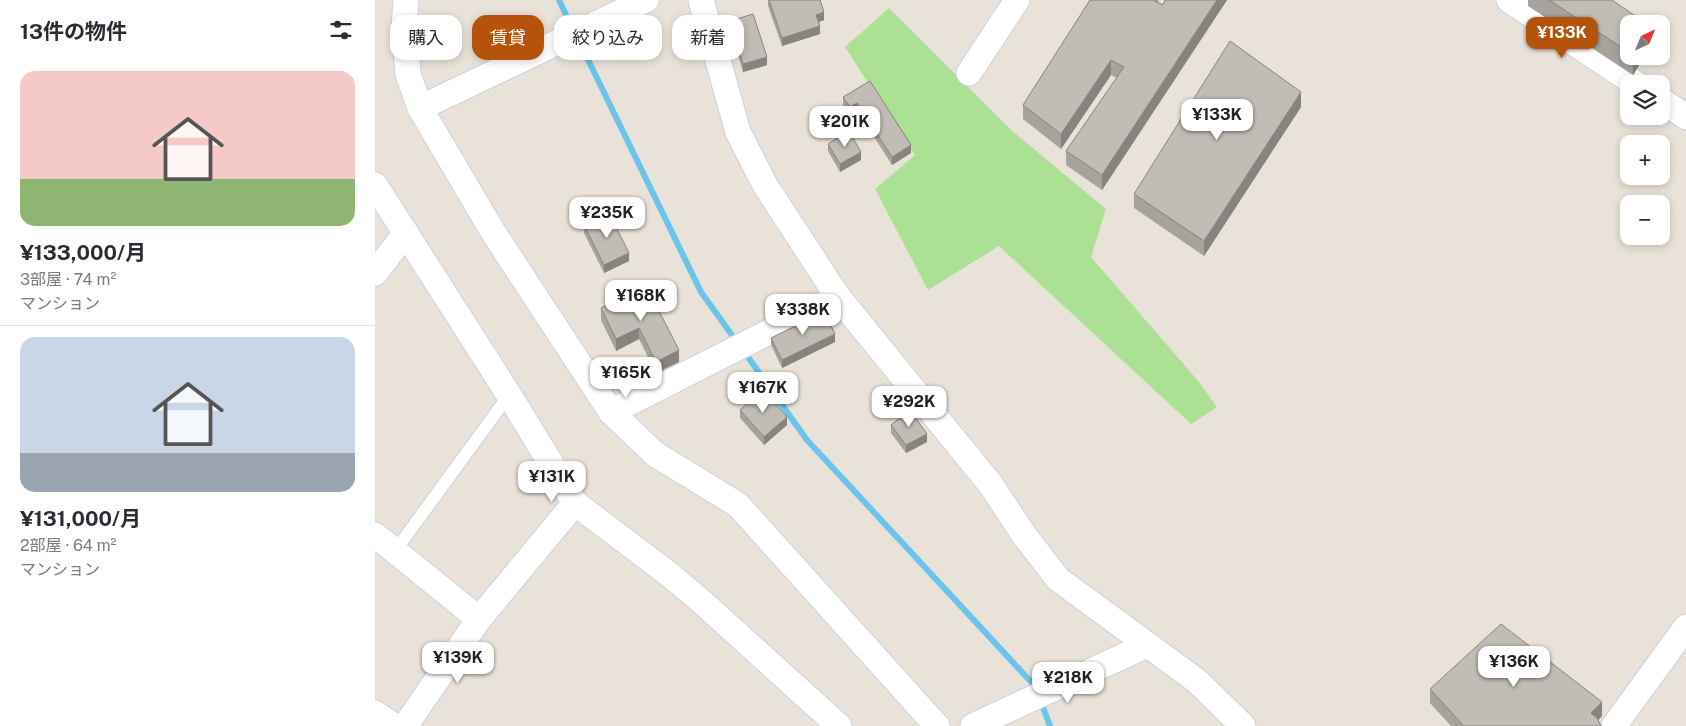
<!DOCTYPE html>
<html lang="ja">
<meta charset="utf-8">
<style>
:root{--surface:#fff;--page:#f7f7f7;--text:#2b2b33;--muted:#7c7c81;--line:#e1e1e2;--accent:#b45309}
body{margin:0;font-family:"Public Sans","Noto Sans JP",sans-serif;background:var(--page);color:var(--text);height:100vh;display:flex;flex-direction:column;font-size:19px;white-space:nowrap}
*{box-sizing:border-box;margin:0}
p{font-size:16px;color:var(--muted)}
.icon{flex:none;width:28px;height:28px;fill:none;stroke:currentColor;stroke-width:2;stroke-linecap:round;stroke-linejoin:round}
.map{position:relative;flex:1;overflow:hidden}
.panel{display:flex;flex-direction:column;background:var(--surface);width:375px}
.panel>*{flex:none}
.guide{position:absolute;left:15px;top:15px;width:475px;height:45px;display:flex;gap:10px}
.needle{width:32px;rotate:44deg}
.fabs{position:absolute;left:1245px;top:15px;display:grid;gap:10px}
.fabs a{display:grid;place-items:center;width:50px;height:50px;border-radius:10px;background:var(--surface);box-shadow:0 2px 8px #0003;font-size:25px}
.price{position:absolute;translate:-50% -42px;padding:0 11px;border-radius:10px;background:#fff;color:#222;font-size:16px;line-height:32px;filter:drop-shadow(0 1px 2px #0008)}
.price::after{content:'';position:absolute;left:50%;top:30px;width:15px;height:11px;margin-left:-8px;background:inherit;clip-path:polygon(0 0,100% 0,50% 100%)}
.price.active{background:var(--accent);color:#fff}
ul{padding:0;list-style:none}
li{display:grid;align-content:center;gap:10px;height:265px;padding:0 20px}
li+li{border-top:1px solid var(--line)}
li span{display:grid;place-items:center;height:155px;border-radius:15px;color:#555}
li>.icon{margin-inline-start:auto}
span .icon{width:90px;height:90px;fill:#fffc;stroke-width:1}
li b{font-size:21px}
h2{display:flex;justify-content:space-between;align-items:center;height:60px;padding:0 20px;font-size:21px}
.pill{padding:0 18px;border-radius:15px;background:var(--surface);box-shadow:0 2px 8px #0003;font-size:18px;line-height:45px}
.pill.active{background:var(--accent);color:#fff}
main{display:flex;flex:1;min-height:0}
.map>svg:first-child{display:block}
.green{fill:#ace095}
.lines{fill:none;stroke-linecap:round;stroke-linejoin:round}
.stream{stroke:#6bc5eb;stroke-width:6}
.service-casing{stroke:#cdd0e0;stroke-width:14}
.minor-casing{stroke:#cdd0e0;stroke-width:27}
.service{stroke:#fff;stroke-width:12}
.minor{stroke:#fff;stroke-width:25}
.wall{fill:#a6a29c}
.shaded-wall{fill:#87847f}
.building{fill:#c1bcb5;stroke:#87847f}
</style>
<main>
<section class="panel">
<h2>13件の物件<svg class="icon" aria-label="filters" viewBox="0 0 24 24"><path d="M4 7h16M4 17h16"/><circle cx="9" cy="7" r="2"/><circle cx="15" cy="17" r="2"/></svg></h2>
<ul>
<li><span style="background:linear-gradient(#f6c9c9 70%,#8fb573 0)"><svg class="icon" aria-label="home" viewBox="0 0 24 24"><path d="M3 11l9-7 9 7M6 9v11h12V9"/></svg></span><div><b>¥133,000/月</b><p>3部屋 · 74 m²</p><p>マンション</p></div></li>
<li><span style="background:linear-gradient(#c9d6e8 75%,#9aa5b1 0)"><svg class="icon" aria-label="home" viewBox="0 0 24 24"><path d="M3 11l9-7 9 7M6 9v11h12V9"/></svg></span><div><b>¥131,000/月</b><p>2部屋 · 64 m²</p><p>マンション</p></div></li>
</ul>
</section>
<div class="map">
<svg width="1311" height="726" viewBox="0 0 1311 726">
<rect width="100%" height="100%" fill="#e9e2d8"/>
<path class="green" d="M514 8 636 130 731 209 716 257 824 382 842 407 816 424 624 246 553 290 500 189 540 155 470 47Z"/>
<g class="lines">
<g class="stream">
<path d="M184 0 198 30"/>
<path d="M203 39 326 292 362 342"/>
<path d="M368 350 432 440 659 685 661 690"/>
<path d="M665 699 675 726"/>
</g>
<g class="service-casing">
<path id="service" d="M20 551 134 395"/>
</g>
<g class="minor-casing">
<g id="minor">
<path d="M31 0 29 28 33 74 45 108 118 232 236 412 280 454 363 505 562 726"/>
<path d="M326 0 363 132 390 185 463 297 616 485 649 535 683 579 822 681 868 726"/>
<path d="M1134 0 1261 84"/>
<path d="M594 73 642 0"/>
<path d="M1286 100 1311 117"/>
<path d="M45 108 271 0"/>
<path d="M0 185 134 395 200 503 295 575 327 602 464 726"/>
<path d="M0 273 31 233"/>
<path d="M236 412 463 297"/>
<path d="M0 535 104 619 200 503"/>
<path d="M0 713 19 726"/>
<path d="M30 726 104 619"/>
<path d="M598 726 772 645"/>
<path d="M1239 726 1311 627"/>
</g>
</g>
<use href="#service" class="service"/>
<use href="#minor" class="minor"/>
</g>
<g class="wall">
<path d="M393 0H445L449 20 444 22 445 34 407 46 393 6Z"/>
<path d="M715 0H784L783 2 788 5 790 0H852L727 190 691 165V151L742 78 736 75 686 149 648 119V105Z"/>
<path d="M1153 0H1237L1254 24V56H1270L1258 75 1153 6Z"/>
<path d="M355 21 392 65 368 72 355 29Z"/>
<path d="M495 81 536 153 517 165 482 110 475 115 468 105V97Z"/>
<path d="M926 107 829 256 759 208V194Z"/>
<path d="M453 144 486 160 465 172 453 151Z"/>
<path d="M209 225 254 261 229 273 209 233Z"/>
<path d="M271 286 304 362 281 373 264 339 241 351 226 320V308Z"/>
<path d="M396 338 460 342 407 368 396 345Z"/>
<path d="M365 410 412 425 389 445 365 418Z"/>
<path d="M516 425 552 442 531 453 516 433Z"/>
<path d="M1055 689 1227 716 1223 721 1226 726H1076L1055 703Z"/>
</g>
<g class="shaded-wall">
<path d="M842 0H852L727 190V175Z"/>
<path d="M449 12V20L441 23V15Z"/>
<path d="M445 26V34L407 46V38Z"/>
<path d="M1258 56H1270L1258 75Z"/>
<path d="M392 57V65L368 72V64Z"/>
<path d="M736 60V75L686 149V134Z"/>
<path d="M926 92V107L829 256V241Z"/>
<path d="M482 103V110L475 115V107Z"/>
<path d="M536 145V153L517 165V157Z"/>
<path d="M486 152V160L465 172V164Z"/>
<path d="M254 253V261L229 273V265Z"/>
<path d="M264 328V339L241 351V339Z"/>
<path d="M460 334V342L407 368V360Z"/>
<path d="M304 350V362L281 373V362Z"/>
<path d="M412 417V425L389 445V437Z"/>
<path d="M552 434V442L531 453V445Z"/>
<path d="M1227 702V716L1217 726 1216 713Z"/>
</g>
<g class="building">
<path d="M394 0H445L449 12 441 15 445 26 407 38Z"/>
<path d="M715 0H778L788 5 790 0H842L727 175 691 151 749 67 736 60 686 134 648 105Z"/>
<path d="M1174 0H1237L1272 24H1254V52Z"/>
<path d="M378 14 392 57 368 64 355 21Z"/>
<path d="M855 41 926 92 829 241 759 194Z"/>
<path d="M495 81 536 145 517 157 482 103 475 107 468 97Z"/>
<path d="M474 131 486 152 465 164 453 144Z"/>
<path d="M234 213 254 253 229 265 209 225Z"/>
<path d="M271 286 304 350 281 362 264 328 241 339 226 308Z"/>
<path d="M449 312 460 334 407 360 396 338Z"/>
<path d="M388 390 412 417 389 437 365 410Z"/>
<path d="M535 410 552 434 531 445 516 425Z"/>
<path d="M1126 624 1227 702 1216 713 1222 718 1226 726H1089L1055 689Z"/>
</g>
</svg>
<div class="fabs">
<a><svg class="needle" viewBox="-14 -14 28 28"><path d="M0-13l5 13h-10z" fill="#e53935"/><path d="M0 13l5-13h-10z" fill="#7c7c81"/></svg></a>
<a><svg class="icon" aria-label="layers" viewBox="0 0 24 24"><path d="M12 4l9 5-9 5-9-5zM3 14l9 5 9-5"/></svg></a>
<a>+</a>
<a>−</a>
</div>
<b class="price active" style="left:1187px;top:59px">¥133K</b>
<b class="price" style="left:842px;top:141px">¥133K</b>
<b class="price" style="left:470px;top:148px">¥201K</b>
<b class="price" style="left:232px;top:239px">¥235K</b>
<b class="price" style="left:266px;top:322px">¥168K</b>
<b class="price" style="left:428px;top:336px">¥338K</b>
<b class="price" style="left:251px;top:399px">¥165K</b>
<b class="price" style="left:388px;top:414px">¥167K</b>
<b class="price" style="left:534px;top:428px">¥292K</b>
<b class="price" style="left:177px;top:503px">¥131K</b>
<b class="price" style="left:83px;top:684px">¥139K</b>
<b class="price" style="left:1139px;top:688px">¥136K</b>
<b class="price" style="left:693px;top:704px">¥218K</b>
<div class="guide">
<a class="pill">購入</a>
<a class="pill active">賃貸</a>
<a class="pill">絞り込み</a>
<a class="pill">新着</a>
</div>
</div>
</main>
